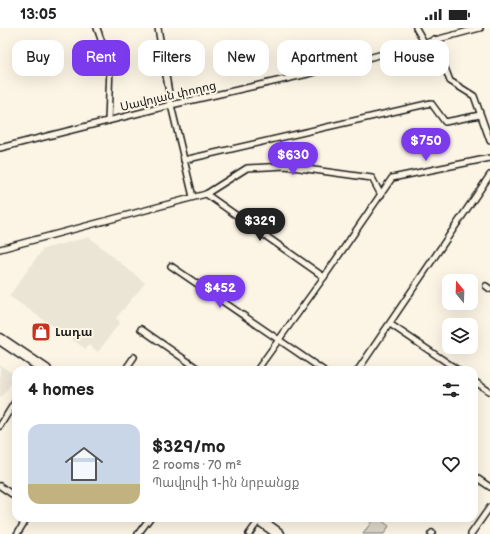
<!DOCTYPE html>
<meta charset="utf-8">
<style>
:root{--surface:#fff;--page:#f6f6f6;--text:#222;--muted:#767676;--accent:#7c3aed}
body{margin:0;font-family:"Balsamiq Sans","Noto Sans Armenian",sans-serif;background:var(--page);color:var(--text);height:100vh;display:flex;flex-direction:column;font-size:15px;white-space:nowrap}
*{box-sizing:border-box;margin:0}
p{font-size:13px;color:var(--muted)}
.icon{flex:none;width:22px;height:22px;fill:none;stroke:currentColor;stroke-width:2;stroke-linecap:round;stroke-linejoin:round}
.map{position:relative;flex:1;overflow:hidden}
.panel{position:absolute;left:12px;top:338px;width:466px;height:156px;display:flex;flex-direction:column;background:var(--surface);border-radius:12px;box-shadow:0 4px 16px #0002}
.panel>*{flex:none}
.hud{position:absolute;left:12px;top:12px;width:466px;height:36px;display:flex;gap:8px}
.needle{width:26px;rotate:341deg}
.controls{position:absolute;left:442px;top:246px;display:grid;gap:8px}
.controls a{display:grid;place-items:center;width:36px;height:36px;border-radius:8px;background:var(--surface);box-shadow:0 4px 16px #0002;font-size:20px}
.price{position:absolute;translate:-50% -34px;padding:0 9px;border-radius:14px;background:var(--accent);color:#fff;font-size:13px;line-height:26px;filter:drop-shadow(0 1px 2px #0008)}
.price::after{content:'';position:absolute;left:50%;top:24px;width:12px;height:9px;margin-left:-6px;background:inherit;clip-path:polygon(0 0,100% 0,50% 100%)}
.price.active{background:#222;color:#fff}
ul{padding:0;list-style:none}
li{display:flex;align-items:center;gap:12px;height:100px;padding:0 16px}
li span{display:grid;place-items:center;flex:none;width:112px;height:80px;border-radius:12px;color:#555}
li>.icon{margin-inline-start:auto}
span .icon{width:48px;height:48px;fill:#fffc;stroke-width:1}
li b{font-size:17px}
h2{display:flex;justify-content:space-between;align-items:center;height:48px;padding:0 16px;font-size:17px}
.chip{padding:0 14px;border-radius:12px;background:var(--surface);box-shadow:0 4px 16px #0002;font-size:14px;line-height:36px}
.chip.active{background:var(--accent);color:#fff}
.status{display:flex;justify-content:space-between;align-items:center;height:28px;padding:0 20px;background:var(--surface);direction:ltr}
.status svg{height:11px;fill:currentColor}
.map>svg:first-child{display:block}
.built{fill:#ebe5d6}
.green{fill:#dbd5c8;stroke:#7c7872}
.lines{fill:none;stroke-linecap:round;stroke-linejoin:round}
.street-casing{stroke:#1c1c1c;stroke-width:8}
.highway-casing{stroke:#1c1c1c;stroke-width:13}
.street{stroke:#fcf5e5;stroke-width:5}
.highway{stroke:#fcf5e5;stroke-width:10}
.labels{text-anchor:middle;stroke-width:4;stroke-linejoin:round;paint-order:stroke}
.street-label{font-size:12px;fill:#1c1c1c;stroke:#fcf5e5}
.poi-label{font-size:12px;font-weight:bold;fill:#1c1c1c;stroke:#fcf5e5;text-anchor:start}
</style>
<div class="status"><b>13:05</b><svg viewBox="0 0 49 12"><path d="M0 12V9h3v3zM5 12V6h3v6zM10 12V3h3v9zM15 12V0h3v12zM26 1h20v11H26zM47 4h2v5h-2z"/></svg></div>
<div class="map">
<svg width="490" height="506" viewBox="0 0 490 506">
<rect width="100%" height="100%" fill="#fcf5e5"/>
<filter id="ink" filterUnits="userSpaceOnUse"><feTurbulence type="fractalNoise" baseFrequency=".025" numOctaves="2"/><feDisplacementMap in="SourceGraphic" scale="8" xChannelSelector="R" yChannelSelector="G"/><feConvolveMatrix kernelMatrix="1 2 1 2 8 2 1 2 1" color-interpolation-filters="sRGB"/></filter>
<g filter="url(#ink)">
<g class="built">
<path d="M89 209 145 255 116 290 120 294 98 324 89 317 86 321 9 268 43 221Z"/>
<path d="M0 337 16 348 1 370 0 369Z"/>
</g>
<path class="green" d="M374 490H378L389 498 384 506H363Z"/>
<g class="lines">
<g class="street-casing">
<g id="street">
<path d="M97 0 110 38 108 93"/>
<path d="M158 0 171 77 193 169"/>
<path d="M416 0 424 14"/>
<path d="M434 11 450 53 474 68 490 113"/>
<path d="M0 120 171 77 308 46 480 0"/>
<path d="M184 132 431 75 445 94 480 87"/>
<path d="M206 166 324 249"/>
<path d="M0 221 206 166 247 140 285 138 372 150 381 167"/>
<path d="M171 238 323 342"/>
<path d="M486 258 490 261"/>
<path d="M390 296 458 342"/>
<path d="M141 301 200 342"/>
<path d="M125 342 134 329"/>
<path d="M257 342 324 249 392 150 490 130"/>
<path d="M358 342 490 147"/>
<path d="M474 353 490 364"/>
<path d="M0 398 16 372"/>
<path d="M474 448 490 459"/>
<path d="M0 458 16 469"/>
<path d="M17 506 27 490"/>
<path d="M138 506 150 490"/>
<path d="M249 506 260 491"/>
<path d="M431 506 432 505"/>
<path d="M471 506 490 479"/>
</g>
</g>
<g class="highway-casing">
<g id="highway">
<path d="M0 311 46 342"/>
<path d="M257 490 279 506"/>
</g>
</g>
<use href="#street" class="street"/>
<use href="#highway" class="highway"/>
</g>
</g>
<defs>
<g id="shop-square" transform="scale(1)"><rect x="-9" y="-9" width="18" height="18" rx="4" fill="#c8321e" stroke="#fcf5e5"/><path d="M-5-2.5h2.3a2.7 3.5 0 0 1 5.4 0H5L5.5 6h-11ZM-1.5-2.5h3a1.5 2.3 0 0 0-3 0Z" fill="#fff"/></g>
</defs>
<g fill-rule="evenodd">
<use href="#shop-square" x="41" y="304"/>
</g>
<g class="labels">
<g class="street-label">
<text transform="translate(168 68) rotate(-13)" y="4">Սավոյան փողոց</text>
</g>
<g class="poi-label">
<text x="55" y="308">Լադա</text>
</g>
</g>
</svg>
<div class="controls">
<a><svg class="needle" viewBox="-14 -14 28 28"><path d="M0-13l5 13h-10z" fill="#e53935"/><path d="M0 13l5-13h-10z" fill="#767676"/></svg></a>
<a><svg class="icon" aria-label="layers" viewBox="0 0 24 24"><path d="M12 4l9 5-9 5-9-5zM3 14l9 5 9-5"/></svg></a>
</div>
<b class="price" style="left:426px;top:134px">$750</b>
<b class="price" style="left:293px;top:148px">$630</b>
<b class="price active" style="left:260px;top:214px">$329</b>
<b class="price" style="left:220px;top:281px">$452</b>
<div class="hud">
<a class="chip">Buy</a>
<a class="chip active">Rent</a>
<a class="chip">Filters</a>
<a class="chip">New</a>
<a class="chip">Apartment</a>
<a class="chip">House</a>
</div>
<section class="panel">
<h2>4 homes<svg class="icon" aria-label="filters" viewBox="0 0 24 24"><path d="M4 7h16M4 17h16"/><circle cx="9" cy="7" r="2"/><circle cx="15" cy="17" r="2"/></svg></h2>
<ul>
<li><span style="background:linear-gradient(#c9d6e8 75%,#c2b280 0)"><svg class="icon" aria-label="home" viewBox="0 0 24 24"><path d="M3 11l9-7 9 7M6 9v11h12V9"/></svg></span><div><b>$329/mo</b><p>2 rooms · 70 m²</p><p>Պավլովի 1-ին նրբանցք</p></div><svg class="icon" aria-label="heart" viewBox="0 0 24 24"><path d="M12 20l-8-8c-3-5 5-10 8-4 3-6 11-1 8 4z"/></svg></li>
</ul>
</section>
</div>
